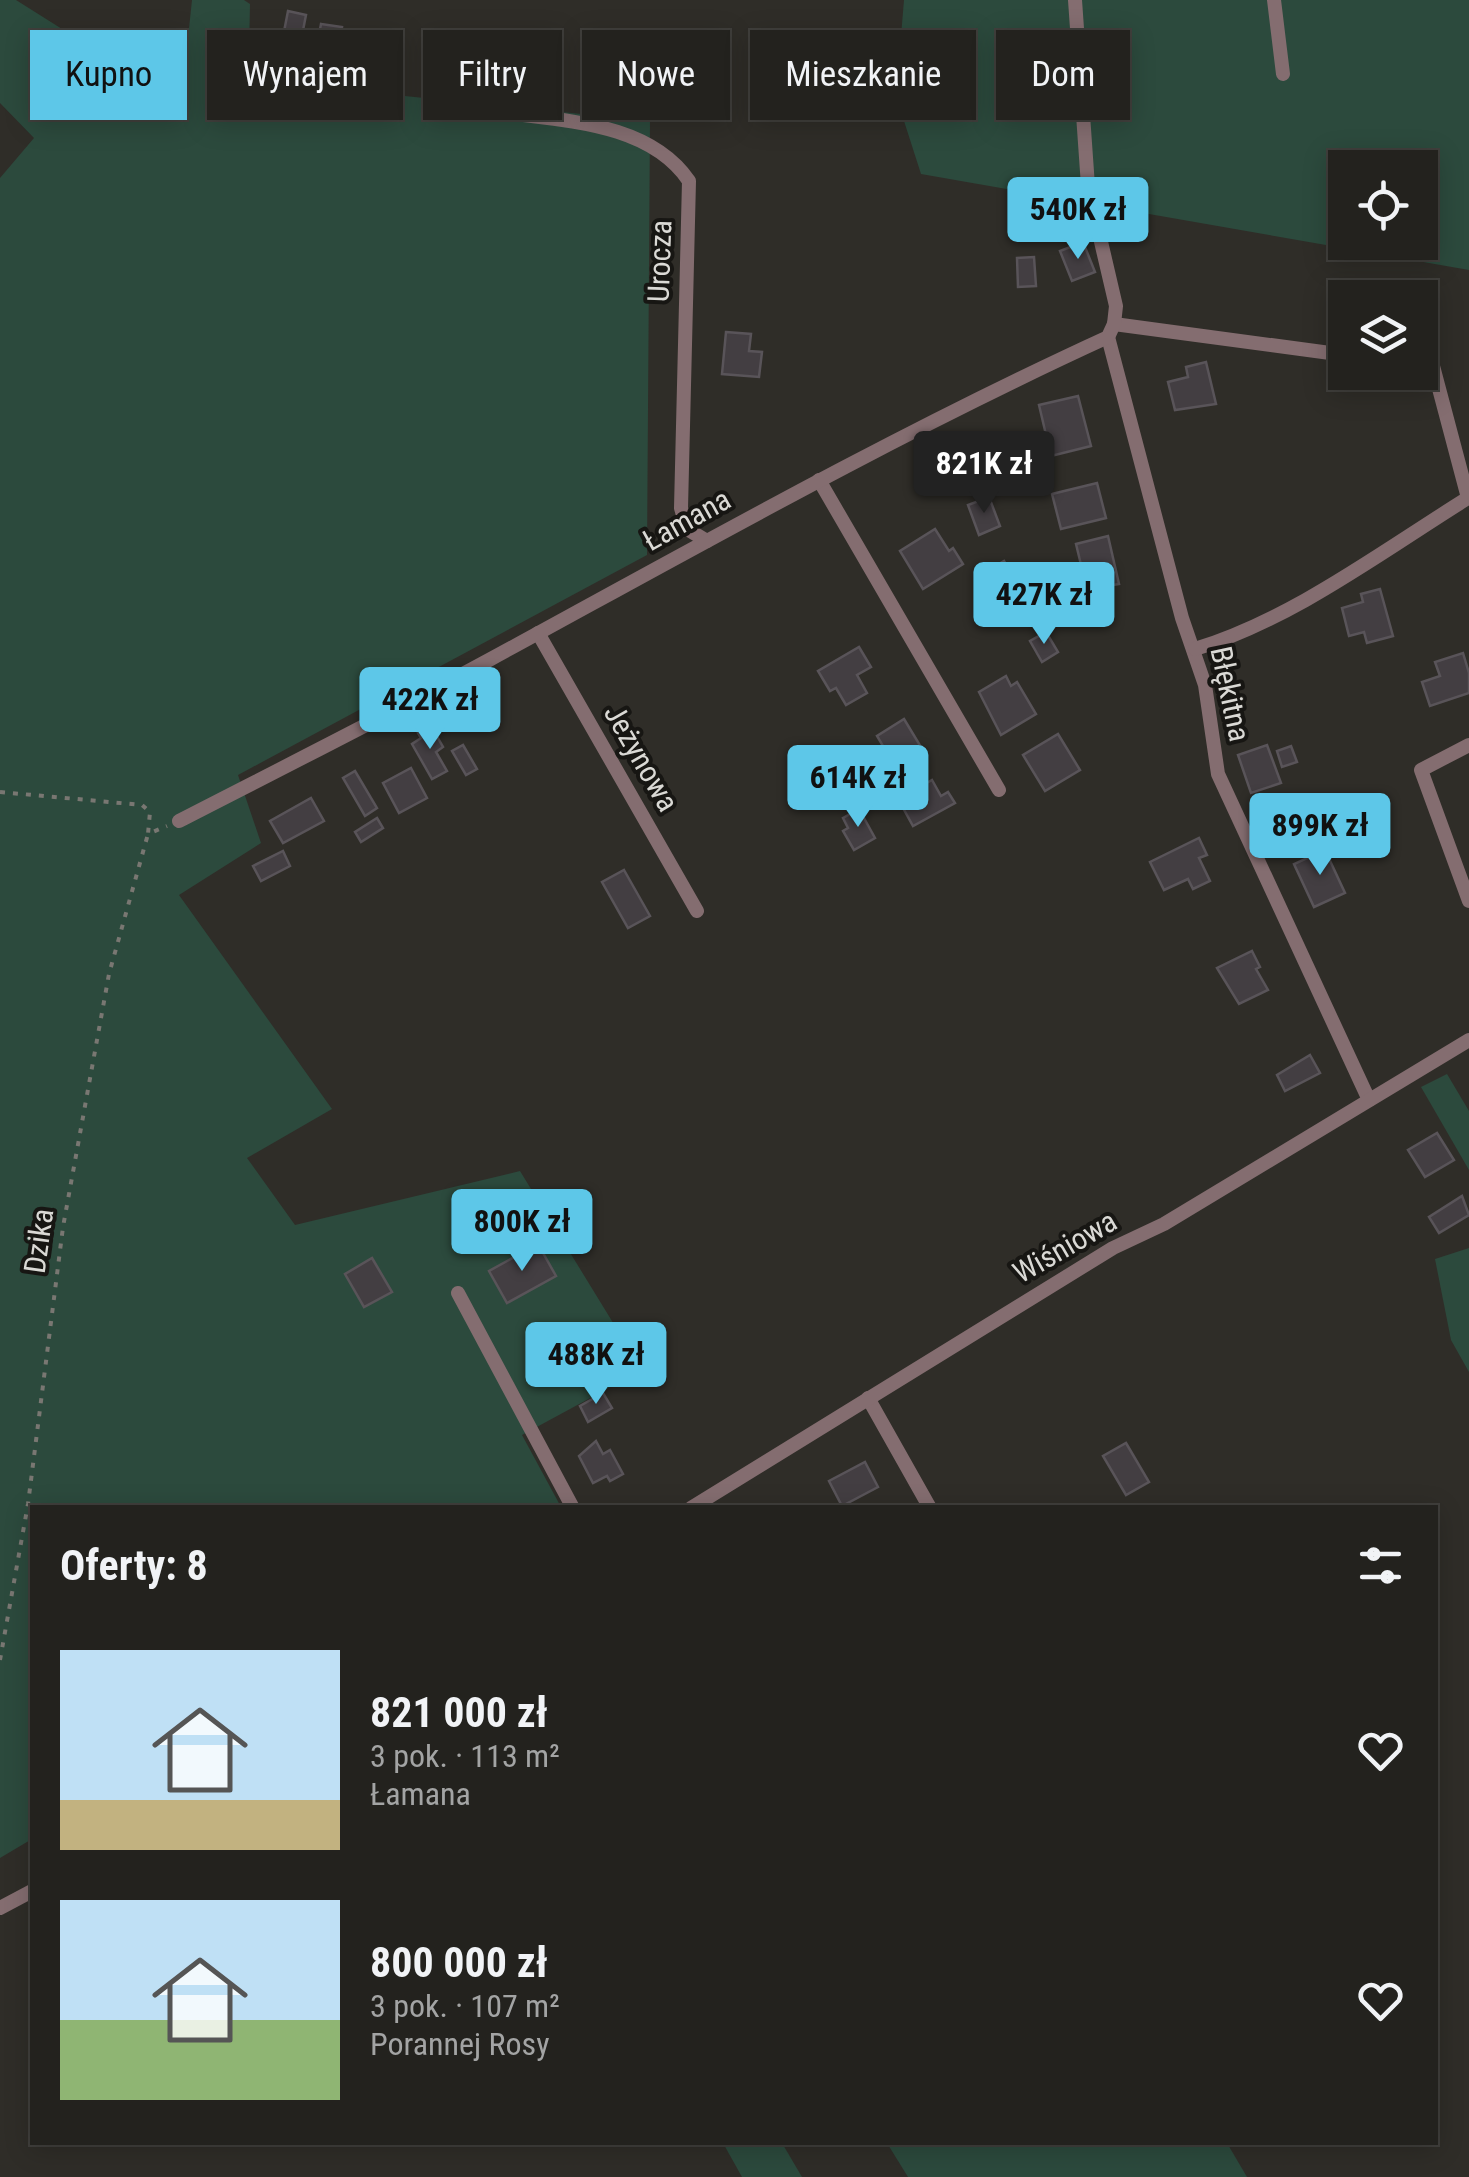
<!DOCTYPE html>
<html lang="pl">
<meta charset="utf-8">
<style>
:root{--surface:#23221e;--page:#2f2f2b;--text:#f1f3f6;--muted:#a3a4a4;--line:#403f3c;--accent:#5dc7e8}
body{margin:0;font-family:"Roboto Condensed",sans-serif;background:var(--page);color:var(--text);height:100vh;display:flex;flex-direction:column;font-size:38px;white-space:nowrap}
*{box-sizing:border-box;margin:0}
p{font-size:32px;color:var(--muted)}
.icon{flex:none;width:55px;height:55px;fill:none;stroke:currentColor;stroke-width:2;stroke-linecap:round;stroke-linejoin:round}
.map{position:relative;flex:1;overflow:hidden}
.side{position:absolute;left:30px;top:1505px;width:1408px;height:640px;display:flex;flex-direction:column;background:var(--surface);border-radius:0px;box-shadow:0 5px 25px #0003,0 0 0 2px var(--line)}
.side>*{flex:none}
.guide{position:absolute;left:30px;top:30px;width:1410px;height:90px;display:flex;gap:20px}
.tools{position:absolute;left:1328px;top:150px;display:grid;gap:20px}
.tools a{display:grid;place-items:center;width:110px;height:110px;border-radius:0px;background:var(--surface);box-shadow:0 5px 25px #0003,0 0 0 2px var(--line);font-size:50px}
.price{position:absolute;translate:-50% -85px;padding:0 22px;border-radius:10px;background:var(--accent);color:#111;font-size:32px;line-height:65px;filter:drop-shadow(0 2px 5px #0008)}
.price::after{content:'';position:absolute;left:50%;top:60px;width:30px;height:22px;margin-left:-15px;background:inherit;clip-path:polygon(0 0,100% 0,50% 100%)}
.price.selected{background:#222;color:#fff}
ul{padding:0;list-style:none}
li{display:flex;align-items:center;gap:30px;height:250px;padding:0 30px}
li span{display:grid;place-items:center;flex:none;width:280px;height:200px;border-radius:0px;color:#555}
li>.icon{margin-inline-start:auto}
span .icon{width:120px;height:120px;fill:#fffc;stroke-width:1}
li b{font-size:42px}
h2{display:flex;justify-content:space-between;align-items:center;height:120px;padding:0 30px;font-size:42px}
.tag{padding:0 35px;border-radius:0px;background:var(--surface);box-shadow:0 5px 25px #0003,0 0 0 2px var(--line);font-size:35px;line-height:90px}
.tag.selected{background:var(--accent);color:#111}
.map>svg:first-child{display:block}
.green{fill:#2c4a3d;fill-rule:evenodd}
.building{fill:#433e42;stroke:#595459;stroke-width:2.5}
.lines{fill:none;stroke-linecap:round;stroke-linejoin:round}
.path{stroke:#797772;stroke-width:4;stroke-dasharray:5 8;stroke-linecap:butt}
.minor{stroke:#846d70;stroke-width:14}
.labels{text-anchor:middle;stroke-width:8;stroke-linejoin:round;paint-order:stroke}
.street-label{font-size:30px;fill:#dad9d5;stroke:#171613}
</style>
<div class="map">
<svg width="1469" height="2177" viewBox="0 0 1469 2177">
<rect width="100%" height="100%" fill="#2f2d28"/>
<g class="green">
<path d="M0 0H16L181 104 192 0H244L250 4 249 53 346 90 650 121 647 555 238 775 261 843 179 895 332 1109 247 1158 295 1225 520 1171 642 1370 522 1435 561 1507 32 1508V1839L0 1858V178L34 138 0 103Z"/>
<path d="M904 0H1469V270L921 174 896 96ZM1345 168H1420V242H1345Z"/>
<path d="M1447 1074 1469 1111V1170L1421 1087Z"/>
<path d="M1469 1248V1372L1451 1340 1435 1259Z"/>
<path d="M723 2143H782L802 2177H742Z"/>
<path d="M887 2143H1227L1247 2177H908Z"/>
</g>
<g class="building">
<path d="M288 11 306 15 299 51 281 47Z"/>
<path d="M321 24 342 27 337 61 315 57Z"/>
<path d="M706 90 721 102 708 118 693 106Z"/>
<path d="M1083 242 1095 272 1072 281 1060 251Z"/>
<path d="M1034 257 1036 286 1018 287 1017 258Z"/>
<path d="M726 332 751 334 749 351 762 352 759 377 722 374Z"/>
<path d="M1206 362 1216 404 1175 410 1168 382 1188 377 1186 367Z"/>
<path d="M1078 396 1091 446 1051 456 1039 405Z"/>
<path d="M1001 463 1006 480 990 485 985 468Z"/>
<path d="M1097 483 1106 518 1061 529 1052 494Z"/>
<path d="M989 497 1000 526 979 535 968 505Z"/>
<path d="M935 529 949 551 953 548 963 564 923 589 900 551Z"/>
<path d="M1108 536 1119 584 1079 591 1075 575 1083 573 1076 544Z"/>
<path d="M1004 561 1032 609 1004 625 977 577Z"/>
<path d="M1380 589 1393 636 1367 643 1364 632 1349 636 1342 608 1363 602 1361 594Z"/>
<path d="M1046 632 1058 652 1042 662 1030 641Z"/>
<path d="M859 647 871 667 857 675 867 693 846 705 836 688 830 691 818 671Z"/>
<path d="M1463 653 1469 673V693L1430 706 1422 682 1440 676 1435 662Z"/>
<path d="M1006 676 1011 686 1017 682 1036 714 1001 735 979 692Z"/>
<path d="M904 719 921 747 893 763 877 736Z"/>
<path d="M431 726 443 747 436 752 447 771 432 779 412 744 421 738 418 733Z"/>
<path d="M1058 734 1080 770 1045 791 1023 755Z"/>
<path d="M463 745 477 769 466 775 452 751Z"/>
<path d="M1267 745 1281 783 1251 793 1238 755Z"/>
<path d="M1291 746 1297 762 1282 767 1277 751Z"/>
<path d="M411 768 427 798 399 813 383 783Z"/>
<path d="M355 771 377 808 365 816 343 778Z"/>
<path d="M932 780 941 796 948 792 955 803 913 826 902 806 910 802 906 795Z"/>
<path d="M311 798 324 821 283 843 270 821Z"/>
<path d="M859 809 875 838 854 850 843 831 848 828 843 818Z"/>
<path d="M377 818 383 828 361 842 355 832Z"/>
<path d="M1199 838 1207 855 1199 858 1210 881 1193 889 1188 879 1164 890 1150 862Z"/>
<path d="M1325 850 1345 893 1314 907 1294 864Z"/>
<path d="M283 851 290 866 261 881 253 866Z"/>
<path d="M624 870 650 916 628 928 602 882Z"/>
<path d="M1252 951 1260 967 1256 969 1268 990 1239 1004 1217 968Z"/>
<path d="M1310 1055 1320 1073 1285 1091 1277 1075Z"/>
<path d="M1437 1133 1454 1160 1425 1177 1408 1150Z"/>
<path d="M1462 1196 1469 1215 1439 1233 1429 1217Z"/>
<path d="M538 1244 556 1276 507 1303 489 1271Z"/>
<path d="M372 1258 392 1292 364 1307 345 1274Z"/>
<path d="M603 1393 612 1408 588 1422 580 1406Z"/>
<path d="M596 1441 603 1454 610 1450 623 1474 610 1481 607 1476 593 1483 579 1456Z"/>
<path d="M1126 1443 1149 1482 1126 1495 1103 1456Z"/>
<path d="M865 1462 878 1487 842 1506 829 1481Z"/>
</g>
<g class="lines">
<g class="path">
<path d="M0 792 142 805 150 812 148 834 167 826"/>
<path d="M0 1660 28 1504 63 1227 109 974 148 834"/>
</g>
<g class="minor">
<path d="M1274 0 1283 74"/>
<path d="M499 112C563 121 649 122 689 181L681 508 687 529 707 541"/>
<path d="M1114 324 1345 355"/>
<path d="M1108 337 1182 618 1205 685 1218 774 1369 1100"/>
<path d="M819 480 999 790"/>
<path d="M538 633 697 911"/>
<path d="M1195 649C1293 619 1381 552 1468 498L1433 366 1420 365"/>
<path d="M1469 745 1421 770 1469 901"/>
<path d="M179 821C282 768 386 716 489 660 693 549 896 434 1108 337L1114 324 1116 306 1088 186 1075 0"/>
<path d="M458 1293 573 1508"/>
<path d="M868 1398 930 1508"/>
<path d="M691 1508 1113 1248 1164 1224 1469 1040"/>
<path d="M0 1908 32 1891"/>
</g>
</g>
<g class="labels">
<g class="street-label">
<text transform="translate(660 261) rotate(-88)" y="10">Urocza</text>
<text transform="translate(687 520) rotate(-29)" y="10">Łamana</text>
<text transform="translate(1230 694) rotate(78)" y="10">Błękitna</text>
<text transform="translate(641 758) rotate(60)" y="10">Jeżynowa</text>
<text transform="translate(39 1241) rotate(-82)" y="10">Dzika</text>
<text transform="translate(1065 1247) rotate(-30)" y="10">Wiśniowa</text>
</g>
</g>
</svg>
<div class="tools">
<a><svg class="icon" aria-label="locate" viewBox="0 0 24 24"><circle cx="12" cy="12" r="6"/><path d="M12 2v4M12 18v4M2 12h4M18 12h4"/></svg></a>
<a><svg class="icon" aria-label="layers" viewBox="0 0 24 24"><path d="M12 4l9 5-9 5-9-5zM3 14l9 5 9-5"/></svg></a>
</div>
<b class="price" style="left:1078px;top:262px">540K zł</b>
<b class="price selected" style="left:984px;top:516px">821K zł</b>
<b class="price" style="left:1044px;top:647px">427K zł</b>
<b class="price" style="left:430px;top:752px">422K zł</b>
<b class="price" style="left:858px;top:830px">614K zł</b>
<b class="price" style="left:1320px;top:878px">899K zł</b>
<b class="price" style="left:522px;top:1274px">800K zł</b>
<b class="price" style="left:596px;top:1407px">488K zł</b>
<div class="guide">
<a class="tag selected">Kupno</a>
<a class="tag">Wynajem</a>
<a class="tag">Filtry</a>
<a class="tag">Nowe</a>
<a class="tag">Mieszkanie</a>
<a class="tag">Dom</a>
</div>
<section class="side">
<h2>Oferty: 8<svg class="icon" aria-label="filters" viewBox="0 0 24 24"><path d="M4 7h16M4 17h16"/><circle cx="9" cy="7" r="2"/><circle cx="15" cy="17" r="2"/></svg></h2>
<ul>
<li><span style="background:linear-gradient(#bfe0f5 75%,#c2b280 0)"><svg class="icon" aria-label="home" viewBox="0 0 24 24"><path d="M3 11l9-7 9 7M6 9v11h12V9"/></svg></span><div><b>821 000 zł</b><p>3 pok. · 113 m²</p><p>Łamana</p></div><svg class="icon" aria-label="heart" viewBox="0 0 24 24"><path d="M12 20l-8-8c-3-5 5-10 8-4 3-6 11-1 8 4z"/></svg></li>
<li><span style="background:linear-gradient(#bfe0f5 60%,#8fb573 0)"><svg class="icon" aria-label="home" viewBox="0 0 24 24"><path d="M3 11l9-7 9 7M6 9v11h12V9"/></svg></span><div><b>800 000 zł</b><p>3 pok. · 107 m²</p><p>Porannej Rosy</p></div><svg class="icon" aria-label="heart" viewBox="0 0 24 24"><path d="M12 20l-8-8c-3-5 5-10 8-4 3-6 11-1 8 4z"/></svg></li>
</ul>
</section>
</div>
